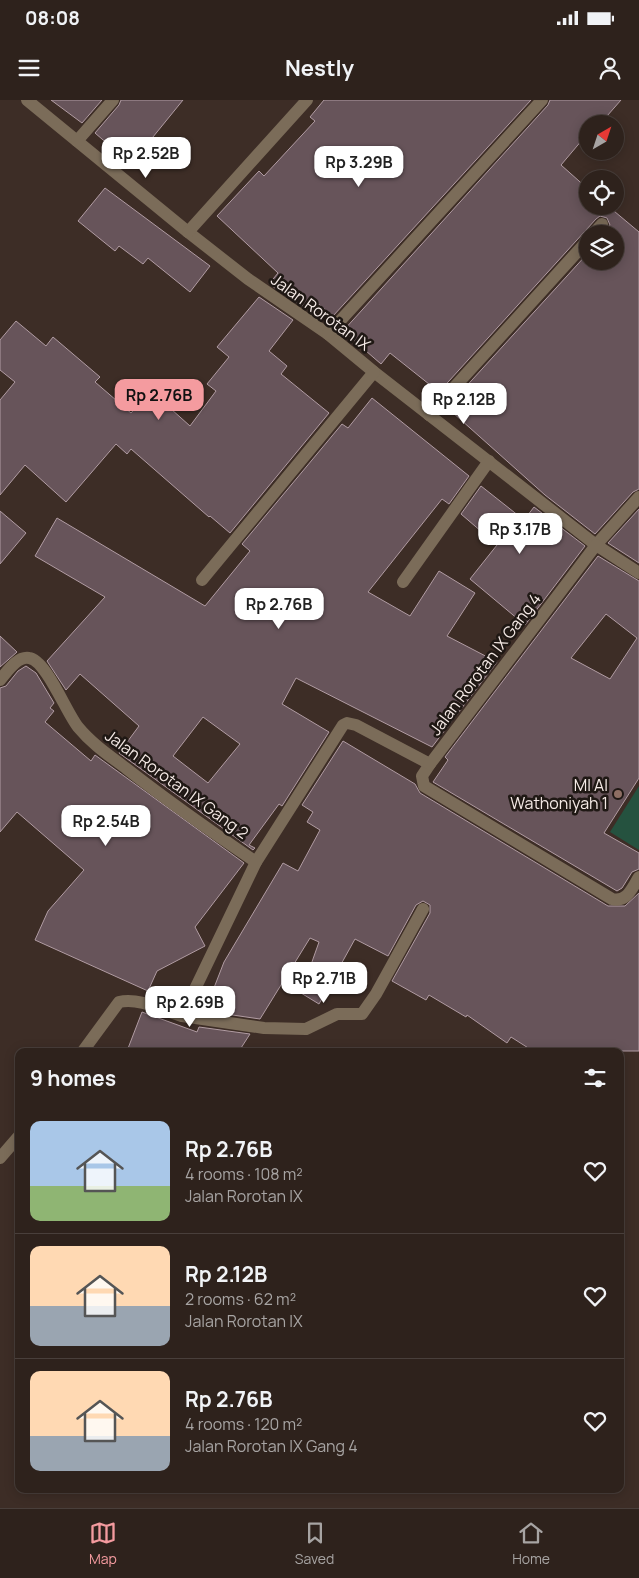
<!DOCTYPE html>
<meta charset="utf-8">
<style>
:root{--surface:#2e221c;--page:#362a25;--text:#f1f3f6;--muted:#a7a4a3;--line:#493f3b;--accent:#f49b9f}
body{margin:0;font-family:Manrope,sans-serif;background:var(--page);color:var(--text);height:100vh;display:flex;flex-direction:column;font-size:19px;white-space:nowrap}
*{box-sizing:border-box;margin:0}
p{font-size:16px;color:var(--muted)}
.icon{flex:none;width:28px;height:28px;fill:none;stroke:currentColor;stroke-width:2;stroke-linecap:round;stroke-linejoin:round}
.map{position:relative;flex:1;overflow:hidden}
.drawer{position:absolute;left:15px;top:948px;width:609px;height:445px;display:flex;flex-direction:column;background:var(--surface);border-radius:10px;box-shadow:0 2px 12px #0003,0 0 0 1px var(--line)}
.drawer>*{flex:none}
.needle{width:32px;rotate:39deg}
.fabs{position:absolute;left:579px;top:15px;display:grid;gap:10px}
.fabs a{display:grid;place-items:center;width:45px;height:45px;border-radius:50%;background:var(--surface);box-shadow:0 2px 12px #0003,0 0 0 1px var(--line);font-size:25px}
.price{position:absolute;translate:-50% -42px;padding:0 11px;border-radius:10px;background:#fff;color:#222;font-size:16px;line-height:32px;filter:drop-shadow(0 1px 2px #0008)}
.price::after{content:'';position:absolute;left:50%;top:30px;width:15px;height:11px;margin-left:-8px;background:inherit;clip-path:polygon(0 0,100% 0,50% 100%)}
.price.on{background:var(--accent);color:#111}
ul{padding:0;list-style:none}
li{display:flex;align-items:center;gap:15px;height:125px;padding:0 15px}
li+li{border-top:1px solid var(--line)}
li span{display:grid;place-items:center;flex:none;width:140px;height:100px;border-radius:10px;color:#555}
li>.icon{margin-inline-start:auto}
span .icon{width:60px;height:60px;fill:#fffc;stroke-width:1}
li b{font-size:21px}
h2{display:flex;justify-content:space-between;align-items:center;height:60px;padding:0 15px;font-size:21px}
.status{display:flex;justify-content:space-between;align-items:center;height:35px;padding:0 25px;background:var(--surface);direction:ltr}
.status svg{height:14px;fill:currentColor}
header{display:flex;justify-content:space-between;align-items:center;height:65px;padding:0 15px;background:var(--surface);font-size:22px;font-weight:700}
.dock{display:flex;justify-content:space-around;align-items:center;height:70px;border-top:1px solid var(--line);background:var(--surface);font-size:14px;color:var(--muted)}
.dock a{display:grid;justify-items:center;gap:2px}
.dock .on{color:var(--accent)}
.map>svg:first-child{display:block}
.green{fill:#25523f}
.building{fill:#67545a;stroke:#b19ca3;fill-rule:evenodd}
.lines{fill:none;stroke-linecap:round;stroke-linejoin:round}
.minor{stroke:#7b6c59;stroke-width:12}
.education-dot{fill:#8d6e63;stroke:#1f1814;stroke-width:2}
.labels{text-anchor:middle;stroke-width:5;stroke-linejoin:round;paint-order:stroke}
.street-label{font-size:16px;fill:#f5eae6;stroke:#1f1814}
.poi-label{font-size:16px;fill:#f5eae6;stroke:#1f1814;text-anchor:end}
</style>
<div class="status"><b>08:08</b><svg viewBox="0 0 49 12"><path d="M0 12V9h3v3zM5 12V6h3v6zM10 12V3h3v9zM15 12V0h3v12zM26 1h20v11H26zM47 4h2v5h-2z"/></svg></div>
<header><svg class="icon" aria-label="menu" viewBox="0 0 24 24"><path d="M4 6h16M4 12h16M4 18h16"/></svg>Nestly<svg class="icon" aria-label="person" viewBox="0 0 24 24"><circle cx="12" cy="8" r="4"/><path d="M4 21q1-7 8-7t8 7"/></svg></header>
<div class="map">
<svg width="639" height="1408" viewBox="0 0 639 1408">
<rect width="100%" height="100%" fill="#3d2d26"/>
<path class="green" d="M639 686V750L610 732Z"/>
<g class="building">
<path d="M51 0H102L82 23Z"/>
<path d="M121 0H183L131 64 95 33 119 5Z"/>
<path d="M324 0H531L333 216 311 198 304 207 269 184 278 173 217 116 259 71 264 76 315 21 310 17Z"/>
<path d="M550 0H621L600 24H588V33L561 65 588 89V106H608L639 132V389L633 392 595 434 545 395 451 311 456 306 451 303 588 153V161H615V134H604L610 125 607 118 600 116 596 119 439 292 390 253 381 264 343 231 548 5Z"/>
<path d="M105 88 210 166 190 192 148 158 143 164 119 146 115 151 78 121Z"/>
<path d="M259 197 293 220 269 251 287 266 281 274 329 313 230 433 210 416 209 417 131 349 127 354 116 344 66 402 25 365 0 395V300L15 282 0 270V240L16 221 46 246 53 237 100 277 95 282 131 313 151 291 190 326 216 291 207 284 229 257 217 247Z"/>
<path d="M372 298 469 376 449 404 442 399 368 492 410 516 439 471 475 493 447 536 497 562 432 647 296 578 282 604 329 632 282 706 279 704 249 745 255 748 253 750 119 653 139 626 80 574 66 590 47 561 105 497 35 456 57 418 205 506 250 451 242 444 342 324 348 328ZM203 617 240 644 208 683 173 656Z"/>
<path d="M481 386 524 420 534 407 585 446 525 525 470 479 497 445 461 414Z"/>
<path d="M639 409V463L608 443Z"/>
<path d="M0 411 26 433 0 464Z"/>
<path d="M598 456 639 481V678L604 733 639 753V769L632 772 622 788 617 791 433 682 448 660 445 657ZM606 514 637 538 610 579 571 558Z"/>
<path d="M0 536 17 552 0 567Z"/>
<path d="M26 566 36 573 54 603 50 608 54 611 45 622 91 661 95 655 244 763 195 827 205 846 157 871 148 891 35 840 48 811 84 770 17 712 0 732V588L6 586 18 571Z"/>
<path d="M343 641 415 684 420 693 608 806H625L639 793V951H533L511 937 507 943 467 915 466 917 429 895 426 900 392 881 430 813V805L423 801 416 805 388 856 355 839 319 904 301 893 319 842 310 838 260 919 205 911 224 862 283 763 298 771 320 730 307 722 313 712 302 705Z"/>
<path d="M142 912 197 932 199 927 250 934 241 948 242 951H127Z"/>
</g>
<g class="lines">
<g class="minor">
<path d="M27 0 188 132 248 179 328 234 374 272 596 445 639 397"/>
<path d="M77 41 113 0"/>
<path d="M188 132 307 0"/>
<path d="M593 134 602 124"/>
<path d="M328 234 542 0"/>
<path d="M429 315 588 140"/>
<path d="M202 480 374 272"/>
<path d="M403 482 489 361"/>
<path d="M0 580C7 572 17 556 29 558 46 560 66 612 78 627 92 644 110 656 127 669 169 702 212 732 256 762"/>
<path d="M430 664 422 676 424 686 612 799C627 803 632 788 639 777"/>
<path d="M182 916 264 928 306 929 337 914H362L376 894 423 809"/>
<path d="M83 951 119 902C138 897 163 910 182 916L256 762 343 625 347 623 356 625 430 664 596 445 639 473"/>
<path d="M0 1058 19 1036"/>
</g>
</g>
<circle class="education-dot" cx="618" cy="694" r="5"/>
<g class="labels">
<g class="street-label">
<text transform="translate(321 212) rotate(36)" y="6">Jalan Rorotan IX</text>
<text transform="translate(485 564) rotate(-53)" y="6">Jalan Rorotan IX Gang 4</text>
<text transform="translate(177 684) rotate(36)" y="6">Jalan Rorotan IX Gang 2</text>
</g>
<g class="poi-label">
<text x="608" y="691">MI Al<tspan x="608" dy="18">Wathoniyah 1</tspan></text>
</g>
</g>
</svg>
<div class="fabs">
<a><svg class="needle" viewBox="-14 -14 28 28"><path d="M0-13l5 13h-10z" fill="#e53935"/><path d="M0 13l5-13h-10z" fill="#a7a4a3"/></svg></a>
<a><svg class="icon" aria-label="locate" viewBox="0 0 24 24"><circle cx="12" cy="12" r="6"/><path d="M12 2v4M12 18v4M2 12h4M18 12h4"/></svg></a>
<a><svg class="icon" aria-label="layers" viewBox="0 0 24 24"><path d="M12 4l9 5-9 5-9-5zM3 14l9 5 9-5"/></svg></a>
</div>
<b class="price" style="left:146px;top:79px">Rp 2.52B</b>
<b class="price" style="left:359px;top:88px">Rp 3.29B</b>
<b class="price on" style="left:159px;top:321px">Rp 2.76B</b>
<b class="price" style="left:464px;top:325px">Rp 2.12B</b>
<b class="price" style="left:520px;top:455px">Rp 3.17B</b>
<b class="price" style="left:279px;top:530px">Rp 2.76B</b>
<b class="price" style="left:106px;top:747px">Rp 2.54B</b>
<b class="price" style="left:324px;top:904px">Rp 2.71B</b>
<b class="price" style="left:190px;top:928px">Rp 2.69B</b>
<section class="drawer">
<h2>9 homes<svg class="icon" aria-label="filters" viewBox="0 0 24 24"><path d="M4 7h16M4 17h16"/><circle cx="9" cy="7" r="2"/><circle cx="15" cy="17" r="2"/></svg></h2>
<ul>
<li><span style="background:linear-gradient(#a9c7e8 65%,#8fb573 0)"><svg class="icon" aria-label="home" viewBox="0 0 24 24"><path d="M3 11l9-7 9 7M6 9v11h12V9"/></svg></span><div><b>Rp 2.76B</b><p>4 rooms · 108 m²</p><p>Jalan Rorotan IX</p></div><svg class="icon" aria-label="heart" viewBox="0 0 24 24"><path d="M12 20l-8-8c-3-5 5-10 8-4 3-6 11-1 8 4z"/></svg></li>
<li><span style="background:linear-gradient(#ffd9b3 60%,#9aa5b1 0)"><svg class="icon" aria-label="home" viewBox="0 0 24 24"><path d="M3 11l9-7 9 7M6 9v11h12V9"/></svg></span><div><b>Rp 2.12B</b><p>2 rooms · 62 m²</p><p>Jalan Rorotan IX</p></div><svg class="icon" aria-label="heart" viewBox="0 0 24 24"><path d="M12 20l-8-8c-3-5 5-10 8-4 3-6 11-1 8 4z"/></svg></li>
<li><span style="background:linear-gradient(#ffd9b3 65%,#9aa5b1 0)"><svg class="icon" aria-label="home" viewBox="0 0 24 24"><path d="M3 11l9-7 9 7M6 9v11h12V9"/></svg></span><div><b>Rp 2.76B</b><p>4 rooms · 120 m²</p><p>Jalan Rorotan IX Gang 4</p></div><svg class="icon" aria-label="heart" viewBox="0 0 24 24"><path d="M12 20l-8-8c-3-5 5-10 8-4 3-6 11-1 8 4z"/></svg></li>
</ul>
</section>
</div>
<nav class="dock">
<a class="on"><svg class="icon" aria-label="map" viewBox="0 0 24 24"><path d="M3 6l6-2 6 2 6-2v14l-6 2-6-2-6 2zM9 4v14M15 6v14"/></svg>Map</a>
<a><svg class="icon" aria-label="saved" viewBox="0 0 24 24"><path d="M7 4h10v16l-5-4-5 4z"/></svg>Saved</a>
<a><svg class="icon" aria-label="home" viewBox="0 0 24 24"><path d="M3 11l9-7 9 7M6 9v11h12V9"/></svg>Home</a>
</nav>
